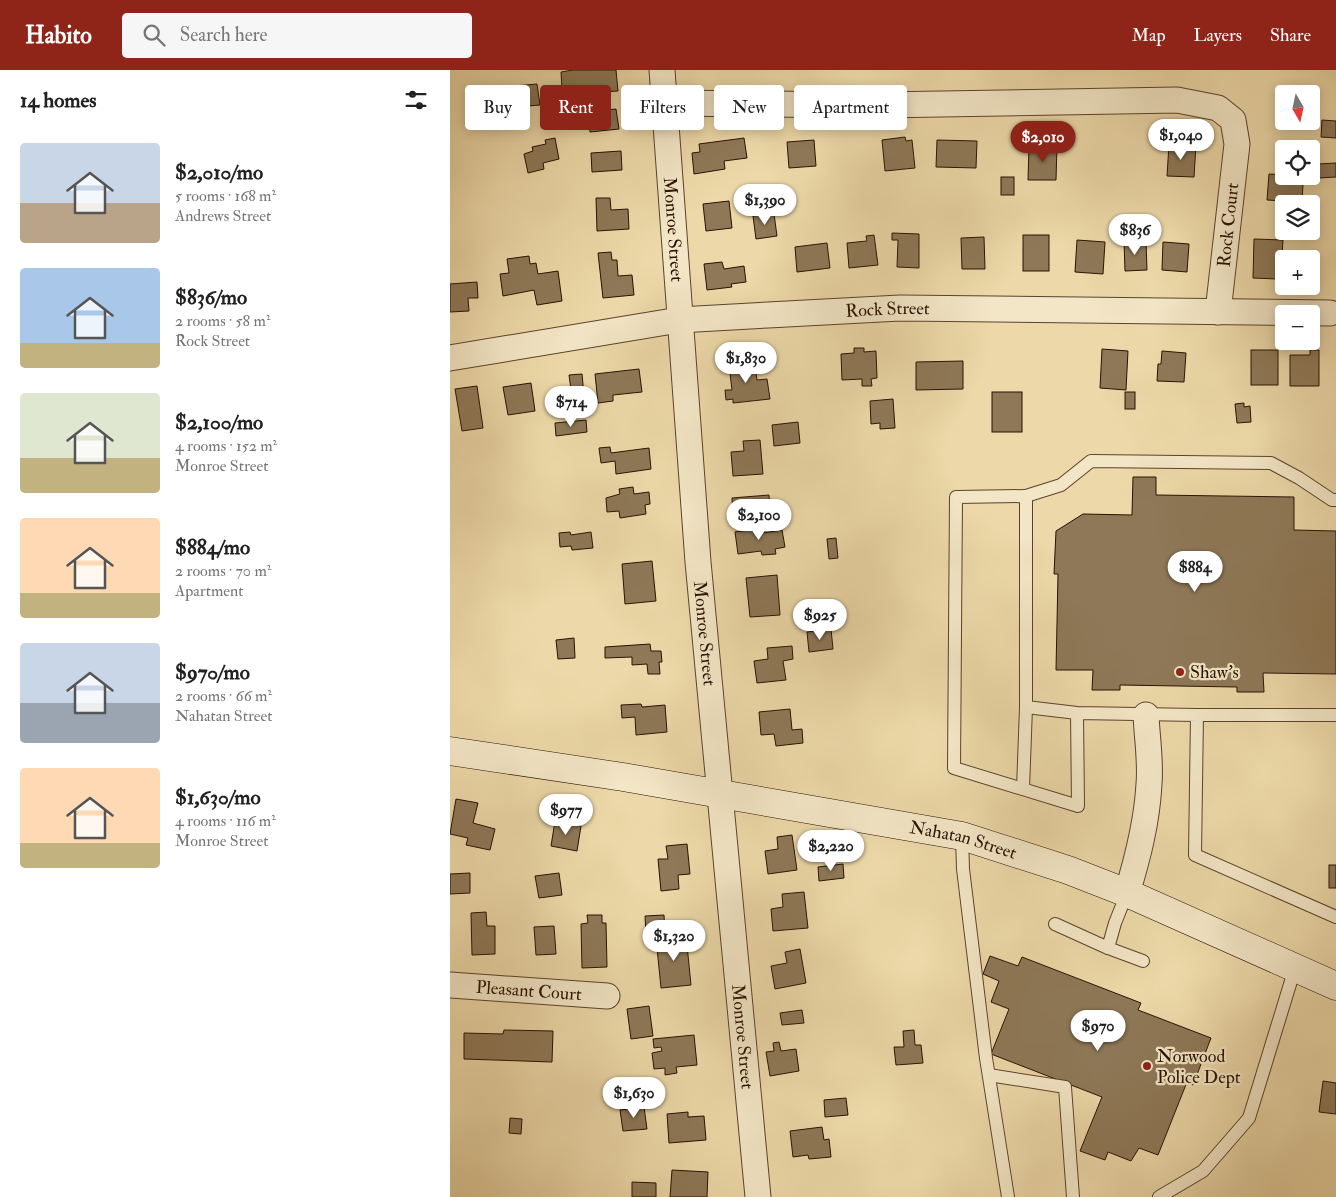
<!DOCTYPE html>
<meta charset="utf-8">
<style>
:root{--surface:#fff;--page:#f6f6f6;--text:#222;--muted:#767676;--accent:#8f2418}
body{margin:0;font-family:"IM FELL Double Pica",serif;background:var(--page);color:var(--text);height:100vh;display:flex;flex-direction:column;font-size:19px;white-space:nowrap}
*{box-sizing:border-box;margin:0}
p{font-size:16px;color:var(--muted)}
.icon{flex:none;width:28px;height:28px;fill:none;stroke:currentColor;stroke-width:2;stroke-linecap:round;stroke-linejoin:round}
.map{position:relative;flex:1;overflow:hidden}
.side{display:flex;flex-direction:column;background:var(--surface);width:450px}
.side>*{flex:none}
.hud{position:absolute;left:15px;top:15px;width:475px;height:45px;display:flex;gap:10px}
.needle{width:32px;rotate:171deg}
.buttons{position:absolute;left:825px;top:15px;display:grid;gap:10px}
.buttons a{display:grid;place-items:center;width:45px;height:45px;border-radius:5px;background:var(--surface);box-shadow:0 2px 12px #0003;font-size:25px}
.price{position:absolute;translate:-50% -42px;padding:0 11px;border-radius:18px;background:#fff;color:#222;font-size:16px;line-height:32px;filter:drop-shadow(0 1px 2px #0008)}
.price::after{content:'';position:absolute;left:50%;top:30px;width:15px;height:11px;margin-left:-8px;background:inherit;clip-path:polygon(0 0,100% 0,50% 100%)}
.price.selected{background:var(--accent);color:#fff}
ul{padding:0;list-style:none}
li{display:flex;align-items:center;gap:15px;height:125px;padding:0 20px}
li span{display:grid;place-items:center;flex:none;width:140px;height:100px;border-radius:5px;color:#555}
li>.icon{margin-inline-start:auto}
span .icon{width:60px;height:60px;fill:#fffc;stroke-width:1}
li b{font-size:21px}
h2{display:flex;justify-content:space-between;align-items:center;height:60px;padding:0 20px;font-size:21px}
.chip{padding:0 18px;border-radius:5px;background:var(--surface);box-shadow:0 2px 12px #0003;font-size:18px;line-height:45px}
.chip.selected{background:var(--accent);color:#fff}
header{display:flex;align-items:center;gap:30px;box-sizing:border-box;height:70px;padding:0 25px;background:var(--accent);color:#fff}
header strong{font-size:24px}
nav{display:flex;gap:28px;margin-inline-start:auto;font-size:18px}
.search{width:350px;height:45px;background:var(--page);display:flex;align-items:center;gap:12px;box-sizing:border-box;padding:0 18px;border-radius:5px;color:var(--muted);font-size:19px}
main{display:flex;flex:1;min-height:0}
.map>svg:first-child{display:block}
.building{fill:#8e7857;stroke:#291100}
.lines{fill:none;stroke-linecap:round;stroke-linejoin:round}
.lane-casing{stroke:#5a432a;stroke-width:14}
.street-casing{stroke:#5a432a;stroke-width:27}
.secondary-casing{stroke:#291100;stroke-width:29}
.lane{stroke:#f3e6c6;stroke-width:12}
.street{stroke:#f3e6c6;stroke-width:25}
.secondary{stroke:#f3e6c6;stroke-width:28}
.poi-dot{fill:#8f2418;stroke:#f3e6c6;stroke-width:2}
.labels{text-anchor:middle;stroke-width:4.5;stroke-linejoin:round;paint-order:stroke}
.street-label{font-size:18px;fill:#291100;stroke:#f3e6c6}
.poi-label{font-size:18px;fill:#291100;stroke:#f3e6c6;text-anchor:start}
</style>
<header>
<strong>Habito</strong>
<div class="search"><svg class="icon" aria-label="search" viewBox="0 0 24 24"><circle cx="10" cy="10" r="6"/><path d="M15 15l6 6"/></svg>Search here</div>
<nav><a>Map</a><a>Layers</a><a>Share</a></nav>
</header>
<main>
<section class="side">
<h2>14 homes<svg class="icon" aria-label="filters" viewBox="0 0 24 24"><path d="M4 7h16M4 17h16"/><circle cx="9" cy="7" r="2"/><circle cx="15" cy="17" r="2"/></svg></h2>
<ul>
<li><span style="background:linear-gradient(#c9d6e8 60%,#b9a48a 0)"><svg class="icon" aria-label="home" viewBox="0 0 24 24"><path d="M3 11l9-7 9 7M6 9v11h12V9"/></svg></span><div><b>$2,010/mo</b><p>5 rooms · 168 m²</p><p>Andrews Street</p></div></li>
<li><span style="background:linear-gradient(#a9c7e8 75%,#c2b280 0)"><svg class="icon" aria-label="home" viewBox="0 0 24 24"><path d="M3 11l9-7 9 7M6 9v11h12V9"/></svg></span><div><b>$836/mo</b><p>2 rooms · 58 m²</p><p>Rock Street</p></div></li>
<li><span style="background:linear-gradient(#dfe7d0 65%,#c2b280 0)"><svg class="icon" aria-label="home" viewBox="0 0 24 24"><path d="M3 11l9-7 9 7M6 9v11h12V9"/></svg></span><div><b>$2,100/mo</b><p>4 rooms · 152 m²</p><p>Monroe Street</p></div></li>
<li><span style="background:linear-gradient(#ffd9b3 75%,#c2b280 0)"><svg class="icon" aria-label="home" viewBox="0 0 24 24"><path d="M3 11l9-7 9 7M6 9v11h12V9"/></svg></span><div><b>$884/mo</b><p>2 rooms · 70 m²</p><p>Apartment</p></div></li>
<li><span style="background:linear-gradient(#c9d6e8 60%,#9aa5b1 0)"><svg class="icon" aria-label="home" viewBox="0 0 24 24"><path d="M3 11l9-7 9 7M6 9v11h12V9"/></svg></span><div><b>$970/mo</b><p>2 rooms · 66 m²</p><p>Nahatan Street</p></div></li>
<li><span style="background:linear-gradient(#ffd9b3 75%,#c2b280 0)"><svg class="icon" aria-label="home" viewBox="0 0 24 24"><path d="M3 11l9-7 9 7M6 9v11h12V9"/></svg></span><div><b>$1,630/mo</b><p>4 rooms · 116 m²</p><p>Monroe Street</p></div></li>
</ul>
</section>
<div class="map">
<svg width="886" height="1127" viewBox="0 0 886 1127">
<rect width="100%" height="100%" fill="#ecd8a8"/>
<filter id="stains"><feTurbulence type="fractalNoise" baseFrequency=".004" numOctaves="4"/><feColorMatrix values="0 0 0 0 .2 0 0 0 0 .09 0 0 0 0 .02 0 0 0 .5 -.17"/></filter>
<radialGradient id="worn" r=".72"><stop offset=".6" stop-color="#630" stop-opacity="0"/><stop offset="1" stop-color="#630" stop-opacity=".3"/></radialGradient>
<g class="building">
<path d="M123 0H166L168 21 136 23V18L112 19 111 2Z"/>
<path d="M87 14 90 35 67 37 64 16Z"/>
<path d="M831 19 844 20V24H834V51H854V58L828 56Z"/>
<path d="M166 39 169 59 140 62 138 42Z"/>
<path d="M872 50 886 51V68L871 67Z"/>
<path d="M455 67 456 71 462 70 465 98 435 101 432 70Z"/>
<path d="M105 68 109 89 93 93 94 99 78 103 74 84 83 81 82 77 96 74 95 70Z"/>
<path d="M294 68 297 88 274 91 275 99 244 104 242 83 250 82 249 74Z"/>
<path d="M364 70 366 96 339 98 337 72Z"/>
<path d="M487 70 527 71 526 98 486 97Z"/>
<path d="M719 74 746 75 744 107 717 106Z"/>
<path d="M579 76H607L606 110H578Z"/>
<path d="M171 81 172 100 142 102 141 83Z"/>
<path d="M886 93V107L869 108 868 94Z"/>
<path d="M819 104 849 106 848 113 853 114 852 132 817 130Z"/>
<rect x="551" y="107" width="13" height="18"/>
<path d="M146 128H160L161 140 178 139 179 159 147 161Z"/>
<path d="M279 131 282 158 256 161 253 134Z"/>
<path d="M324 144 327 166 306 169 303 146Z"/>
<path d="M861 146H865L864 166 843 165V161H861Z"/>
<path d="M442 163 469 164V198L447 197 448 170H442Z"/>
<path d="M424 165 428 195 399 198 397 173 417 171 416 166Z"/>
<rect x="573" y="165" width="26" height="36"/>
<path d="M534 167 535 199H512L511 168Z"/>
<path d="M804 169 833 170 831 202H827V209L803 208Z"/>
<path d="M627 170 655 172 653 204 625 202Z"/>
<path d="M674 172H696L697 200 675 201Z"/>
<path d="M713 172 739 174 737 202 712 200Z"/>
<path d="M377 173 380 198 347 202 345 177Z"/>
<path d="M161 182 162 190H167L168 206 182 205 184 225 153 228 148 183Z"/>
<path d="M79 186 80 194 86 193 88 204 108 201 112 231 87 235 84 220 53 226 50 204 59 203 57 189Z"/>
<path d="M272 192 274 199 294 196 296 212 281 214 282 217 257 220 254 194Z"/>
<path d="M27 212 28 228H18L19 241 0 242V214Z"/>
<path d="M404 278H414V282L426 281 427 308 421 309 422 316H412V309L392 310 391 284 404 283Z"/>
<path d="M652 279 678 281 676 320 650 318Z"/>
<rect x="801" y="280" width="27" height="35"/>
<path d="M860 280H869V316H840V285H860Z"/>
<path d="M712 281 736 283 734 312 707 311 708 294H711Z"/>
<path d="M304 291 307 310 317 309 320 329 283 333V329L276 330 275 320H282L279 295Z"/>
<path d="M513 291V319L466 320V292Z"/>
<path d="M189 299 192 322 163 325V331L148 333 145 304Z"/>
<path d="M132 304 134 325 122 326 119 305Z"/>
<path d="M81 313 85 341 58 345 53 317Z"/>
<path d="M27 316 33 358 12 361 5 319Z"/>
<rect x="542" y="322" width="30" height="40"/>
<rect x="675" y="322" width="10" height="17"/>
<path d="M443 329 445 358 430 359V353L421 354 420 331Z"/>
<path d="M794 333V337L800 336 801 352 787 353 785 334Z"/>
<path d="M136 350 137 362 106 366 105 353Z"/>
<path d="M348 352 350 373 324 376 322 355Z"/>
<path d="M310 370 313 404 283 406 281 382 294 381 293 371Z"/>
<path d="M160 377 161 383 199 378 201 399 166 404 165 391 151 393 149 378Z"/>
<path d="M683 407H706V425L844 427V460L886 461V604L813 603 814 622H787V617L670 615V620H642L643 600H606L608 504H604L606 461 633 444 682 445Z"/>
<path d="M183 417 184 424 199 422 200 434 195 435 196 444 170 448 169 441 157 442 156 428 170 424 169 419Z"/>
<path d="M319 425 320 440H313V448L283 450 282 428Z"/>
<path d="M313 458 314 463 332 460 335 477 325 479 326 484 312 485 311 481 288 484 285 462Z"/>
<path d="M120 462 121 465 141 462 143 478 122 480 121 476 110 477 109 463Z"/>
<path d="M386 468 388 488 379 489 377 469Z"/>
<path d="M202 491 206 531 175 534 172 494Z"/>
<path d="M327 505 330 545 300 547 296 508Z"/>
<path d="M381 559 383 579 359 582 357 562Z"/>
<path d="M124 568 125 588 108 589 106 570Z"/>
<path d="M200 574 201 581H211L212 592H209L210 604H198L197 594 182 595V587L155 588V577Z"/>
<path d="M342 576 343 589 333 591 336 610 307 613 304 591 318 589 317 578Z"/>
<path d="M191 634 192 637 215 635 217 662 186 665 185 647 172 648 171 635Z"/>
<path d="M340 639 342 660 352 659 353 673 326 676 324 664 311 665 309 642Z"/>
<path d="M6 729 28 733 23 753 45 759 40 780 16 775 18 768 0 764Z"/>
<path d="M105 751 131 756 127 781 101 776Z"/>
<path d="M342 765 347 800 318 804 315 781 328 779 327 767Z"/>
<path d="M237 774 240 804 228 805 229 819 211 821 208 789H218L216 776Z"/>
<path d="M393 794 394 808 369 811 368 797Z"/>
<rect x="879" y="795" width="7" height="23"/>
<path d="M20 803V823L0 824V804Z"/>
<path d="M109 803 112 825 89 828 85 806Z"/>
<path d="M354 822 358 858 323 861 321 839 333 837 332 824Z"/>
<path d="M36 842 37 856H45V884L22 885 21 843Z"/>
<path d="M137 845H152V853H156L157 897 132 898 131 854 138 853Z"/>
<path d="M214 845 215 864 196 865 195 846Z"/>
<path d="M104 856 106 884 86 885 84 857Z"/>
<path d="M236 865 241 915 211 918 206 868Z"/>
<path d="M350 879 356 913 325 919 321 896 337 893 335 882Z"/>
<path d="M540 886 568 896 572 887 691 933 688 940 761 968 743 1015 737 1012 708 1085 689 1078 681 1091 658 1082 655 1090 630 1081 652 1027 541 984 559 939 541 932 549 911 533 904Z"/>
<path d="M199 936 203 966 181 969 177 939Z"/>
<path d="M352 940 354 953 332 955 330 943Z"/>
<path d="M54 960 103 961 102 992 14 989V963L53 964Z"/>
<path d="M464 960 465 975H471L473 993 446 995 444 977H454L453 961Z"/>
<path d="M244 965 247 995 226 997 227 1003 215 1005V998L204 999 202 983 212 981 211 977 204 978 203 969Z"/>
<path d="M329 972 331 981 346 979 349 1001 320 1006 316 982 324 981 323 973Z"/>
<path d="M873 1011 886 1013V1044L869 1042Z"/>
<path d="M396 1028 398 1045 375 1047 374 1030Z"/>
<path d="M194 1037 197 1059 173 1061 170 1040Z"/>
<path d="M238 1042V1047L254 1046 256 1070 219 1073 217 1044Z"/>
<path d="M60 1048 72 1049 71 1064 59 1063Z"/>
<path d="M372 1057 374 1070 379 1069 381 1087 359 1089 358 1085 343 1087 340 1061Z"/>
<path d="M222 1100 258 1102 257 1127H220Z"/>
<path d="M182 1112 206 1113V1127H182Z"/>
</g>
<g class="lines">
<g class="lane-casing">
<g id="lane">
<path d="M576 426 611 415 641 391 821 393 849 408 882 430H886"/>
<path d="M627 643 628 736 504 698 506 427 576 426V637L627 643 747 645 745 785 886 847"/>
<path d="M747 645H886"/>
<path d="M573 719 576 637"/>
<path d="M512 766 513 799 536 988 558 1127"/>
<path d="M605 854 658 878 665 853 677 823"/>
<path d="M658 878 693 891"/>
<path d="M539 1005 615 1017 623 1127"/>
<path d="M709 1127 753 1101 799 1048 845 898"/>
</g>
</g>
<g class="street-casing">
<g id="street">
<path id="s1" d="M212 0 248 492 308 1127"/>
<path d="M215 33 430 35 727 30 768 38 783 50 787 74 768 242"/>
<path id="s2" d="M0 288 229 250 318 245 450 238 880 243"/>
<path d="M677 823C688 787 697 752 699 714 701 692 697 668 696 645"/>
<path id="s3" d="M0 915 157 926"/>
</g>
</g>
<g class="secondary-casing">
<g id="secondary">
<path id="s4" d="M0 681 173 707 512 766 618 800 677 823 886 916"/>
</g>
</g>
<use href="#lane" class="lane"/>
<use href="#street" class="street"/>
<use href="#secondary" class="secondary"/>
</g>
<g class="poi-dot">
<circle cx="730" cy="602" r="5"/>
<circle cx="697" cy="996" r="5"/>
</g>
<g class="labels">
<g class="street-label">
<text transform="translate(778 155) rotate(-84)" y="6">Rock Court</text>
<text dy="6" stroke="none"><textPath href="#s1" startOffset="160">Monroe Street</textPath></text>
<text dy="6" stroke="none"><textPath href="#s2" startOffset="441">Rock Street</textPath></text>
<text dy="6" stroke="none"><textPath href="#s1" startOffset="565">Monroe Street</textPath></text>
<text dy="6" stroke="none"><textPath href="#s4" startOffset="521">Nahatan Street</textPath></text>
<text dy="6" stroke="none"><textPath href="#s3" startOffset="79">Pleasant Court</textPath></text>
<text dy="6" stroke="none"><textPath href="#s1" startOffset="970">Monroe Street</textPath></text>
</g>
<g class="poi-label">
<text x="740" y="608">Shaw's</text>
<text x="707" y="992">Norwood<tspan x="707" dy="21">Police Dept</tspan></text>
</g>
</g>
<rect width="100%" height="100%" filter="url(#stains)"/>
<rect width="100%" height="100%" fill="url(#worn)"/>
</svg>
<div class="buttons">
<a><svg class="needle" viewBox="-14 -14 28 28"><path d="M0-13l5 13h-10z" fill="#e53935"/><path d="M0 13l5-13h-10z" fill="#767676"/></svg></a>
<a><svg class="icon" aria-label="locate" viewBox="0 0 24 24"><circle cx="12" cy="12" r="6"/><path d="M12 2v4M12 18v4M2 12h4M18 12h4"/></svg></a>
<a><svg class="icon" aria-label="layers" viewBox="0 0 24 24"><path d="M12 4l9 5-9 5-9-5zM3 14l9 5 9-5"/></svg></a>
<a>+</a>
<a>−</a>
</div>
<b class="price" style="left:731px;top:91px">$1,040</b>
<b class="price selected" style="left:593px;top:93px">$2,010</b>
<b class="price" style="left:315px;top:156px">$1,390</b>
<b class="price" style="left:685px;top:186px">$836</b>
<b class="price" style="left:296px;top:314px">$1,830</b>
<b class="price" style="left:121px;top:358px">$714</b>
<b class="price" style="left:309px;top:471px">$2,100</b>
<b class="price" style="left:745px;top:523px">$884</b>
<b class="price" style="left:370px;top:571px">$925</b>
<b class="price" style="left:116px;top:766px">$977</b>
<b class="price" style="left:381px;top:802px">$2,220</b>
<b class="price" style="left:224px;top:892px">$1,320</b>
<b class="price" style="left:648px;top:982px">$970</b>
<b class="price" style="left:184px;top:1049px">$1,630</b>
<div class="hud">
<a class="chip">Buy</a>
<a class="chip selected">Rent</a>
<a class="chip">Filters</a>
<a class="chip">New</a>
<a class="chip">Apartment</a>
</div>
</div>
</main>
